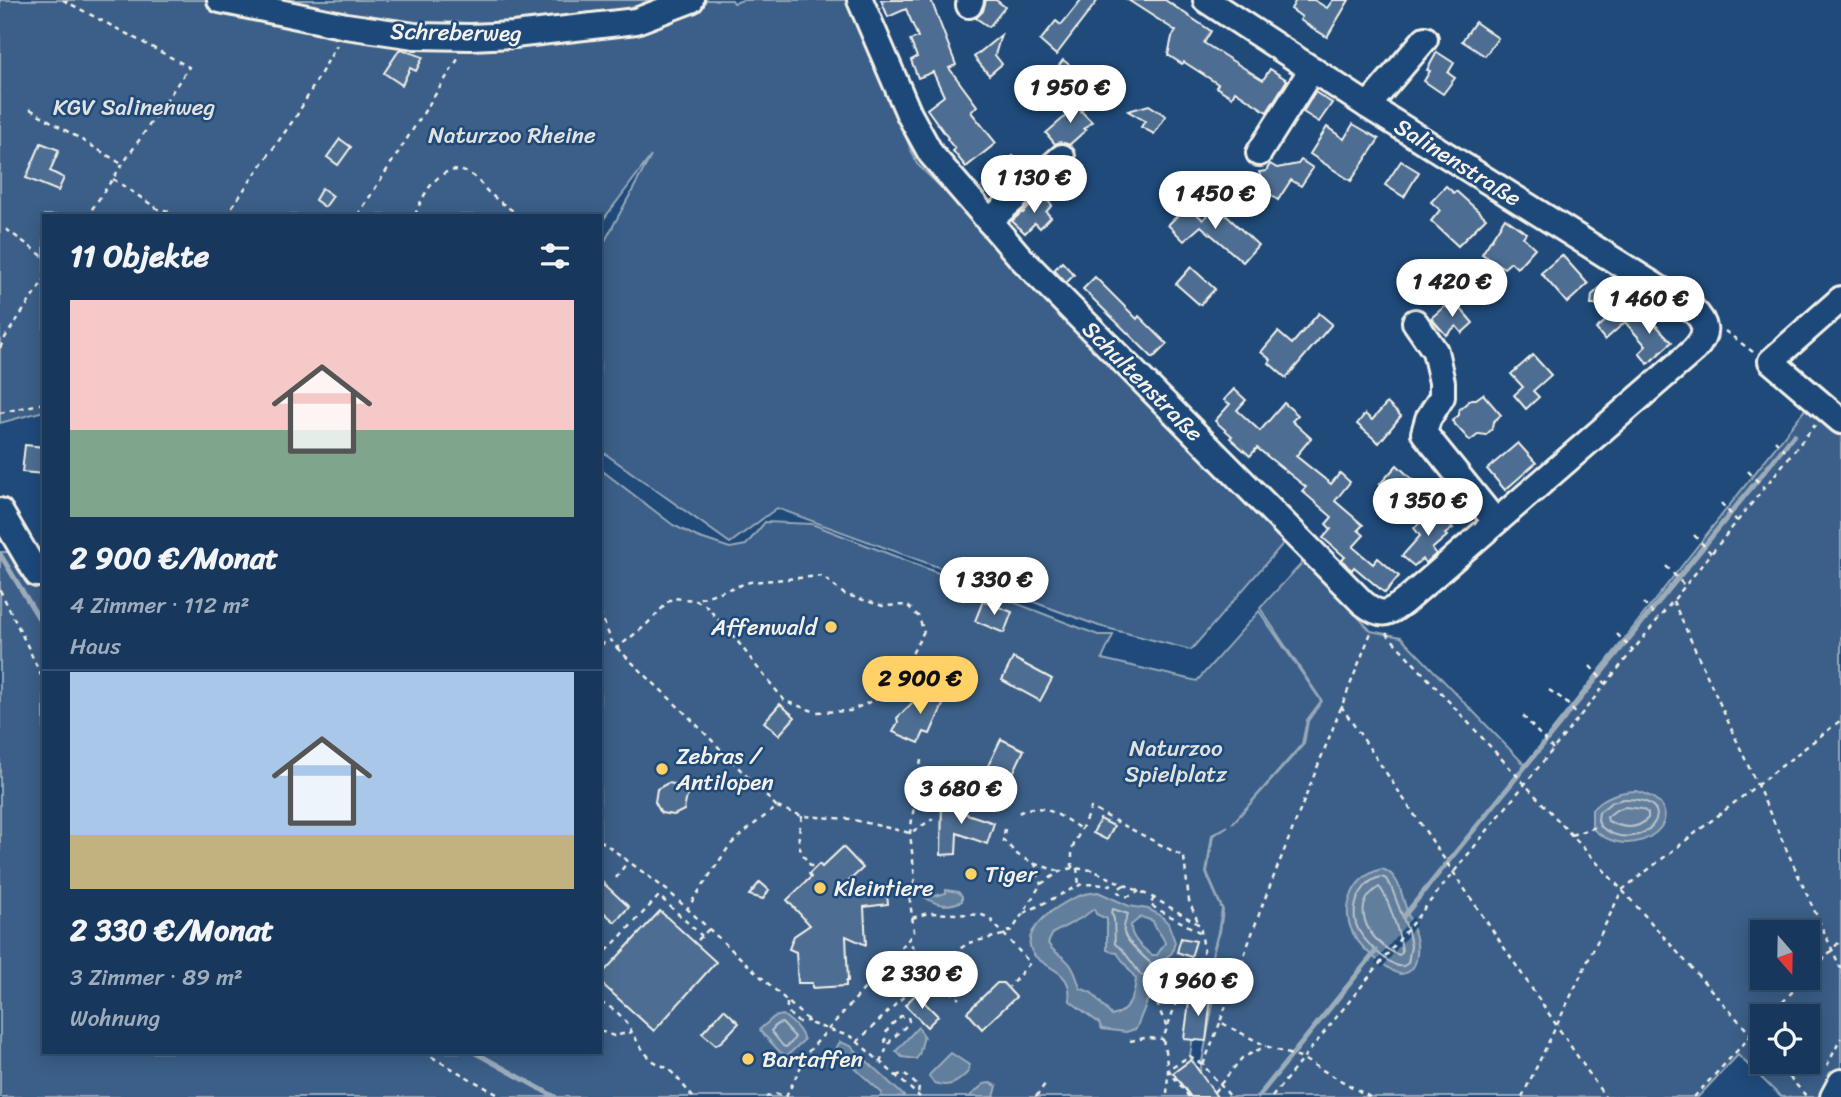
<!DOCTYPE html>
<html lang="de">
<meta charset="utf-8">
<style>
:root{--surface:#17385c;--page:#244365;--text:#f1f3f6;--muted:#9eacbb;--line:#365272;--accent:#ffd166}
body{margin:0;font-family:Sriracha,sans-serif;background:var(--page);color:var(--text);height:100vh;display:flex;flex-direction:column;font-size:26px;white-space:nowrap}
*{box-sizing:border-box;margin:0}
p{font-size:23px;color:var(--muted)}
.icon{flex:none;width:38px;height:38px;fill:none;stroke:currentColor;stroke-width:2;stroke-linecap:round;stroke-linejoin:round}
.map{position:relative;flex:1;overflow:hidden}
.details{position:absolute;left:42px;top:214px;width:560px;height:840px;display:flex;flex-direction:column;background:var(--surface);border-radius:0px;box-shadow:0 4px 18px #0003,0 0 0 2px var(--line)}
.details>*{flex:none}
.needle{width:46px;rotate:160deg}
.tools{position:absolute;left:1750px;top:920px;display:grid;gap:14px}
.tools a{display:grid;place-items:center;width:70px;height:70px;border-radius:0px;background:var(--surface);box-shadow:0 4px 18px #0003,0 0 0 2px var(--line);font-size:35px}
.price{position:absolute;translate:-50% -60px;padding:0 16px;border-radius:24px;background:#fff;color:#222;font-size:23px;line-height:46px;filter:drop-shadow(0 2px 4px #0008)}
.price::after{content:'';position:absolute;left:50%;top:42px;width:21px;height:16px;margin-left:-10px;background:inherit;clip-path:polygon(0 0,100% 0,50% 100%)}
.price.current{background:var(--accent);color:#111}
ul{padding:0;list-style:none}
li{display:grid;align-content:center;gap:14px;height:371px;padding:0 28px}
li+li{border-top:2px solid var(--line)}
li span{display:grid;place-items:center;height:217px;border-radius:0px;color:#555}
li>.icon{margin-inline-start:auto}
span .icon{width:126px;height:126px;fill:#fffc;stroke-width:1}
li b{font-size:30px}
h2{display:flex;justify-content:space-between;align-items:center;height:84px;padding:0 28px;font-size:30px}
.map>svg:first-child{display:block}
.green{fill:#3a5f88;stroke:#97a8b8;stroke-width:2;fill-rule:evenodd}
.water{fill:#627e9d;stroke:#9cacbb;stroke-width:2;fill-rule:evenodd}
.pier{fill:#1f4a7a}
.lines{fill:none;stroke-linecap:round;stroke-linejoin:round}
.shore{stroke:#bac3ca;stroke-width:2}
.stream{stroke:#9cacbb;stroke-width:5}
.building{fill:#4d6e92;stroke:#f4f1e8;stroke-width:2}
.minor-casing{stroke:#f4f1e8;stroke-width:30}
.path{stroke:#f4f1e8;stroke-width:2.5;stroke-dasharray:5 5;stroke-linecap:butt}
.minor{stroke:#1f4a7a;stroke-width:24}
.poi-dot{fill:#ffd166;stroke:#1f4a7a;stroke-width:2.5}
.labels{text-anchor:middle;stroke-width:5;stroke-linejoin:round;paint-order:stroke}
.street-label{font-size:23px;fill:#f4f1e8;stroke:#1f4a7a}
.park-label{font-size:23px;fill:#e1e2de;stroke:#1f4a7a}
.poi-label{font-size:23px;fill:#f4f1e8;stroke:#1f4a7a;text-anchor:start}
</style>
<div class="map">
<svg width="1841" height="1097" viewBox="0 0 1841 1097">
<rect width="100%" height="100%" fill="#1f4a7a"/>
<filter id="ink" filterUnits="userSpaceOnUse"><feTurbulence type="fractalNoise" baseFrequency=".0143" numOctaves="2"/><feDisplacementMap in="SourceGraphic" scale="14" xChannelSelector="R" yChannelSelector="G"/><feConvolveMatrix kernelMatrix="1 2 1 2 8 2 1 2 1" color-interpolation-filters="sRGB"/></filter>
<g filter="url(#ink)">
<g class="green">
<path d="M0 0H732L734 3 743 0H848L917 164 1019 264 1287 539 1191 650 1099 626 777 508 730 543 600 450V250L651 156 600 224V215H44V411L0 423Z"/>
<path d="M1814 398 1841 420V1083L1833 1097H1781L1738 1055 1698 1097H0V552H20L44 584V1052H600V469L673 525 697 537 730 548 746 545 765 522 812 524 1098 635H1113L1102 659 1197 681 1259 611 1321 701 1307 720 1302 744 1232 824 1304 744 1308 721 1322 701 1260 608 1305 560 1371 631 1401 637 1525 765ZM1228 826 1213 836 1207 873 1223 910 1220 932 1212 955 1218 932 1222 909 1206 873 1212 835ZM1762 933H1808V978H1762ZM1201 988 1214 999 1200 1072 1190 1056 1199 994ZM1762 1017H1808V1062H1762Z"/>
</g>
<g class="water">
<path d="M1636 791C1703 809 1637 871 1592 828V809C1606 796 1617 792 1636 791Z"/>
<path d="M1382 869C1400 874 1402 898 1408 914 1413 928 1419 940 1417 955 1416 965 1412 973 1401 974 1396 974 1392 970 1387 967 1363 951 1339 927 1351 896 1356 882 1367 873 1382 869Z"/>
<path d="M946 890 958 892 962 896V901C948 907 938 906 926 898L946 893Z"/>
<path d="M1098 892 1129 906 1148 909 1160 915 1168 923 1175 942 1172 953 1163 960 1155 973 1151 992 1136 1029 1126 1032 1102 1029 1099 1023 1070 1001C1069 996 1070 989 1068 985 1063 970 1044 966 1035 956 1014 931 1062 901 1082 895 1087 893 1093 893 1098 892ZM1094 909 1096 914 1107 919V950L1117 953 1136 979C1134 996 1130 1011 1112 1016L1092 993 1080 988C1077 979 1074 967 1066 960 1059 953 1052 952 1048 943L1053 933 1083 917ZM1141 917 1153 921C1154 928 1163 935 1165 943L1157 955H1152C1142 948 1130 937 1131 925Z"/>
<path d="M783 1015C792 1022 800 1028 804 1040L787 1056 780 1052 761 1032 760 1029 774 1017Z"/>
<path d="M918 1027 924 1036 919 1055 916 1059 902 1057 896 1051Z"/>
<path d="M840 1042 851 1046 905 1097H881L882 1093 835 1050Z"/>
<path d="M951 1053 969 1065 968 1072C957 1083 950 1088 934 1083L929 1077 930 1074Z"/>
<path d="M990 1083 997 1086 994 1097H969L984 1084Z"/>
</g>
<path class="pier" d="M1413 916 1416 925 1382 968 1375 963Z"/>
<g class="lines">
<g class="shore">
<path d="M1624 799C1691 798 1641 861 1600 826L1598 820 1599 812 1612 802Z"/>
<path d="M1625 807 1642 809 1648 813V818C1637 831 1622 828 1608 821L1607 817 1616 810Z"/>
<path d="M1382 877 1386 879 1392 889 1408 931 1411 946 1408 963C1404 966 1403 967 1398 966 1384 961 1360 938 1356 924 1353 914 1355 901 1361 892 1366 884 1373 878 1382 877Z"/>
<path d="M1379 887C1387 894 1402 940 1402 953L1399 955C1372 945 1346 907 1379 887Z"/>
<path d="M1113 909 1128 914C1122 929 1121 934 1133 946 1139 952 1144 958 1151 963L1146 976 1141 975 1122 949 1115 944 1114 919 1111 912Z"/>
<path d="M782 1023 795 1037 791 1043 786 1047 783 1046 771 1031 777 1024Z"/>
</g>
<g class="stream">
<path d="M0 554 44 627"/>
<path d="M1404 916 1794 435"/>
<path d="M474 1052 555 1097"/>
<path d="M1258 1097 1376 951"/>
</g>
</g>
<g class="building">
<path d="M881 0H931L956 65 949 68 977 106 971 112 996 143 966 167 953 151 955 149 947 139 948 138 927 109 944 96 933 72 918 78 911 60 917 57 910 40 918 37 906 9 888 17Z"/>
<path d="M986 0H996L1005 7 989 27 976 18 983 11Z"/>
<path d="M1081 0H1098L1056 55 1040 41 1056 21 1061 25Z"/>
<path d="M1128 0H1165L1211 31 1204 43 1263 80 1270 69 1287 80 1267 112 1235 91 1232 97 1216 87 1218 84 1184 62 1182 64 1168 55 1172 37 1176 31Z"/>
<path d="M1296 0H1314L1327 8 1333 0H1349L1327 37 1300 20 1302 17 1291 9Z"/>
<path d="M1475 22 1498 38 1485 56 1462 41Z"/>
<path d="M1001 35 995 55 1002 64 989 75 974 57Z"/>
<path d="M400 49 423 57 416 71 410 68 402 85 384 73Z"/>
<path d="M1437 52 1454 63 1448 73 1455 78 1443 94 1424 81 1430 71 1427 70Z"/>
<path d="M1063 60 1075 69 1065 83 1052 75Z"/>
<path d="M1315 92 1332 103 1319 122 1303 112Z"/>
<path d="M1074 98 1083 109 1081 111 1092 122 1084 129 1086 130 1069 145 1060 142 1055 144 1046 133 1067 115 1061 109Z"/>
<path d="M1149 105 1166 116 1154 134 1141 127 1145 121 1128 111Z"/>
<path d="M1353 124 1379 139 1351 181 1310 154 1327 127 1344 139Z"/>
<path d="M340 139 351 147 338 165 327 157Z"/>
<path d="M41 143 59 150 50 171 64 178 58 191 26 178Z"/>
<path d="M1013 156 1026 169 993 197 983 187Z"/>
<path d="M1301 160 1313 168 1301 186 1291 180 1278 200 1271 195 1264 197 1263 190 1256 186 1261 179 1259 172 1266 171 1270 164 1277 168 1298 164Z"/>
<path d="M1401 161 1419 172 1404 197 1385 185Z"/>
<path d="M1446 186 1454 193 1456 191 1486 218 1458 246 1431 221 1440 210 1431 202Z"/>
<path d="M322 188 333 196 325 207 315 200Z"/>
<path d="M1041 195 1052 205 1046 212 1051 217 1040 228 1035 223 1025 233 1012 221 1022 212 1023 213Z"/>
<path d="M1188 205 1203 220 1216 206 1258 245 1243 262 1201 226 1184 241 1168 225Z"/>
<path d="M1505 218 1526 233 1523 237 1535 248 1517 268 1511 262 1504 268 1482 254Z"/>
<path d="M1562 255 1588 284 1567 303 1541 273Z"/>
<path d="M1062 262 1074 275 1066 283 1054 270Z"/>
<path d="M1191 267 1215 289 1200 305 1176 284Z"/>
<path d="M1095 277 1137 319 1139 316 1167 344 1153 358 1083 289Z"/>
<path d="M1606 282 1634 314 1605 340 1596 329 1608 319 1596 305H1591L1592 295Z"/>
<path d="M1456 303 1473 323 1462 333 1456 326 1446 335 1431 318 1445 306 1449 309Z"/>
<path d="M1638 311 1646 320 1649 318 1672 342 1648 364 1639 353 1646 346 1625 322Z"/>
<path d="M1319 313 1332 324 1286 378 1269 363 1271 360 1261 352 1278 332 1292 344Z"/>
<path d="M1533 355 1551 375 1533 391 1539 397 1526 409 1514 395 1523 387 1511 374Z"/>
<path d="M1234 389 1246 400 1237 410 1260 431 1284 403 1298 415 1292 421 1311 438 1296 456 1331 484 1340 473 1350 482 1335 501 1363 525 1358 530 1364 535 1353 547 1373 564 1378 558 1399 576 1385 593 1354 567 1352 570 1348 567 1342 560 1345 557 1323 538 1331 529 1326 524 1332 517 1302 491 1306 487 1257 448 1250 456 1230 438 1232 436 1215 421 1230 404 1224 400Z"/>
<path d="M1483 394 1501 415 1493 422 1492 429 1486 435 1479 434 1470 441 1452 421 1459 415V410L1471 399H1476Z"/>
<path d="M1387 403 1401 416 1379 443 1357 424 1365 414 1372 420Z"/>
<path d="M1518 443 1536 463 1505 490 1487 469Z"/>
<path d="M25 445 44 447V474L22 472Z"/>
<path d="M1397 465 1415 482 1396 502 1404 509 1395 519 1380 504 1388 495 1391 497 1379 485Z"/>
<path d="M1438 510 1453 528 1445 534 1447 536 1432 549 1436 554 1426 563 1422 559 1414 566 1402 556 1420 536 1414 528 1429 515 1431 517Z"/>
<path d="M983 601 1012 612 1004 633 975 621Z"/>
<path d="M1013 658 1052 679 1040 701 1002 680Z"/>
<path d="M923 687 946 698 930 734 924 732 919 743 893 732 898 722 897 718 916 699Z"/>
<path d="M780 704 795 717 779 735 764 722Z"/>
<path d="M1001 739 1024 750 1006 788 983 776Z"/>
<path d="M668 783 680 785 687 796 684 810 674 815 661 813 655 802 657 789Z"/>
<path d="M942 797H958V811L994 823 987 844 957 833 956 854 941 855Z"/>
<path d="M1100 819 1114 826 1107 840 1093 833Z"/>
<path d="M843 847 863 868 837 892 886 886 888 904 864 907 866 945 846 936 848 981H846V986L812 988V983H798L796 952 789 949 794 936 810 925 787 900 811 877 809 874 819 864 822 867Z"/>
<path d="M600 880 629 907 615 922 600 909Z"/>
<path d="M760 882 769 890 763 899 749 895Z"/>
<path d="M660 911 716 962 654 1031 600 982V976Z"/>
<path d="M1181 938 1196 941 1191 957 1177 952Z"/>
<path d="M997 983H1003L1016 997 982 1029 967 1012Z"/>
<path d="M916 994 938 1016 927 1027 905 1005Z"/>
<path d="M1190 995 1211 998 1206 1041 1184 1039Z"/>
<path d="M724 1009 739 1023 722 1041 716 1045 702 1033Z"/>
<path d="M1191 1060 1208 1084 1217 1097H1191L1173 1073Z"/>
</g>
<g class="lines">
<g class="minor-casing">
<g id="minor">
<path d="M220 0 346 26 415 36 470 37 514 35 636 21 691 0"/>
<path d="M860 0 909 114 931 154 1021 258 1363 603C1381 617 1387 615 1405 601L1694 350C1709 334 1707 323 1692 309L1368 106 1206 0"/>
<path d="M969 5 971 0"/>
<path d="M1368 106 1425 39"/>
<path d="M1259 153 1312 69"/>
<path d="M989 221 1062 157"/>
<path d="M1841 299 1771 361 1841 421"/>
<path d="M1415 322 1435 351 1442 382V397L1428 419 1424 433 1495 521"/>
<path d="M0 511 37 574H44"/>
<path d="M1833 1097 1841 1082"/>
</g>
</g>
<g class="path">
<path d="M63 0 189 67 88 215"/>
<path d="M30 109 122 164"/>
<path d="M113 179 158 209 169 211 175 215"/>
<path d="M226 215 297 115 337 45"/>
<path d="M358 215 460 56"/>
<path d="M415 215C424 192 443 156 473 176 479 180 483 187 488 192 498 201 509 208 519 215"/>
<path d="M6 229 44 257"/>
<path d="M1725 331 1753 352"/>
<path d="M0 348 6 336 44 280"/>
<path d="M0 413 44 403"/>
<path d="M1775 440 1789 455"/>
<path d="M1748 471 1764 488"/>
<path d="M1721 503 1737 521"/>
<path d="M1694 535 1711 553"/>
<path d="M1666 566 1685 586"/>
<path d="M0 590 28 647 44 682"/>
<path d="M1673 601 1841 969"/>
<path d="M1643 603 1658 618"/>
<path d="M600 612 611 640"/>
<path d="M1386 633 1622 890 1762 1047"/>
<path d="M1617 634 1633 651"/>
<path d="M600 645 611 640 617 648 645 626 672 598 695 600 705 605 735 638 757 667 785 701 816 712 850 711 876 699 913 652 924 631 918 616 907 605 883 606 844 594 822 576 750 582 695 600"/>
<path d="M617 648 688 716 777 807 753 825 730 845 687 909"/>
<path d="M1590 666 1606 684"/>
<path d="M1549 690 1564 700 1579 717"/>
<path d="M1341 706 1605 1097"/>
<path d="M1523 716 1553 749"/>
<path d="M921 760 910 833 915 879 909 894 914 931 908 940 930 971 959 999"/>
<path d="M777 807 802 816 850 819 910 833 933 819"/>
<path d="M1019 813C1040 799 1063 818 1081 829"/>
<path d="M802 816C797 840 796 849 812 867"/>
<path d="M1005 829 1003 840 1018 855 1035 864 1041 885"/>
<path d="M1571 835 1596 827"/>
<path d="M600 840 668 891 812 1024 852 1037 920 1097"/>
<path d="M1035 864 1059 871"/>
<path d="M1072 868V849L1091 808 1184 857 1189 901 1199 924"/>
<path d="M1077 868 1079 885"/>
<path d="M616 878 628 861"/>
<path d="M1124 885 1118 889 1117 891C1125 899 1131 897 1139 891"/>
<path d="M1154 898 1150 905 1201 933"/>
<path d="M1024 913 1082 884 1110 885 1117 881"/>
<path d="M912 918 928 913 982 915 989 918 1030 963 1009 987"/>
<path d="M698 940 709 929"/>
<path d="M600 958 659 896 702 936"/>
<path d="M1808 976 1841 940"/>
<path d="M600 1003C630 1012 631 1041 652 1060 656 1063 662 1065 667 1068 677 1076 685 1088 693 1097"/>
<path d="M787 1003C786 1012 791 1016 798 1022L809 1021"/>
<path d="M1769 1017 1805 978"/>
<path d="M1220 1023 1203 1065 1231 1097"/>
<path d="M1167 1026C1157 1007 1150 990 1164 970L1170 968 1193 974"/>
<path d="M600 1031 614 1036 632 1032"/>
<path d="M1130 1041 1145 1038 1163 1039"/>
<path d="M857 1042 930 971 968 943 1003 935 1013 929 1041 884 1061 871 1072 868 1092 870 1154 898 1200 925 1204 950 1190 981 1176 1003 1163 1039 1168 1069 1167 1097"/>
<path d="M423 1052 502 1097"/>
<path d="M880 1062 891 1040 906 1026 909 1021 908 1017 901 1016C889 1028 883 1029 886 1047"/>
<path d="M1776 1062 1807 1097"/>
<path d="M1827 1066 1841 1038"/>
<path d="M896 1076 904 1073 919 1087 918 1095"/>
<path d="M1214 1092 1242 1058 1266 1046"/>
<path d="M766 1097 778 1094 787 1097"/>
<path d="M786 1097 808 1052 908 940"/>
<path d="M1036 1097 1045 1084"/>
<path d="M1189 1097 1168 1069 1190 1056 1203 1065"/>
<path d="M1272 1097 1815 425"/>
<path d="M1370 1097 1303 1059 1266 1046 1220 1022 1262 906 1372 630"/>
<path d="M1522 1097 1622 890 1841 720"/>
<path d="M1694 1097 1762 1024"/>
</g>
<use href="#minor" class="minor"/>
</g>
</g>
<g class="poi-dot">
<circle cx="831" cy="627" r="7"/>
<circle cx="662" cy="769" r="7"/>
<circle cx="971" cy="874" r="7"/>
<circle cx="820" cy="888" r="7"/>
<circle cx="748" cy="1059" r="7"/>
</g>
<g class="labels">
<g class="street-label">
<text transform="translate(456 32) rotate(1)" y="8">Schreberweg</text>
<text transform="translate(1458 162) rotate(32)" y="8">Salinenstraße</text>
<text transform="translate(1143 381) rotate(45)" y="8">Schultenstraße</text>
</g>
<g class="park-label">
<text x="134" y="115">KGV Salinenweg</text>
<text x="512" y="143">Naturzoo Rheine</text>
<text x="1176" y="756">Naturzoo<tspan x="1176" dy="26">Spielplatz</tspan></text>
</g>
<g class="poi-label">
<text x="817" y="635" text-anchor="end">Affenwald</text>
<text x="676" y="764">Zebras /<tspan x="676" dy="26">Antilopen</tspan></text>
<text x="985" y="882">Tiger</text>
<text x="834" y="896">Kleintiere</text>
<text x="762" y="1067">Bartaffen</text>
</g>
</g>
</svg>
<div class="tools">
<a><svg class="needle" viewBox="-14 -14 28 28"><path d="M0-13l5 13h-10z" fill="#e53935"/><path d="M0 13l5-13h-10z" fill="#9eacbb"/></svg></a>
<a><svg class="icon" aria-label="locate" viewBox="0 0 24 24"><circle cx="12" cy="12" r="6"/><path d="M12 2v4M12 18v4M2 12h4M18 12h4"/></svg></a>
</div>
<b class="price" style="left:1070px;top:125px">1 950 €</b>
<b class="price" style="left:1034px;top:215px">1 130 €</b>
<b class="price" style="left:1215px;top:231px">1 450 €</b>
<b class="price" style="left:1452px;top:319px">1 420 €</b>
<b class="price" style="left:1649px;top:336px">1 460 €</b>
<b class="price" style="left:1428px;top:538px">1 350 €</b>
<b class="price" style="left:994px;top:617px">1 330 €</b>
<b class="price current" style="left:920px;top:716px">2 900 €</b>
<b class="price" style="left:961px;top:826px">3 680 €</b>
<b class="price" style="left:922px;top:1011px">2 330 €</b>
<b class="price" style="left:1198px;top:1018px">1 960 €</b>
<section class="details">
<h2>11 Objekte<svg class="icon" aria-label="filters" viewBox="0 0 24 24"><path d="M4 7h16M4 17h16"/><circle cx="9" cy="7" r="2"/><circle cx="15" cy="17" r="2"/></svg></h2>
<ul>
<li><span style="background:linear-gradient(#f6c9c9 60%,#7fa58c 0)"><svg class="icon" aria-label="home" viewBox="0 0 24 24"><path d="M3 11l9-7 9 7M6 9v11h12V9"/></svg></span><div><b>2 900 €/Monat</b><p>4 Zimmer · 112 m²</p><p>Haus</p></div></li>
<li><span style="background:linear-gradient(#a9c7e8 75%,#c2b280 0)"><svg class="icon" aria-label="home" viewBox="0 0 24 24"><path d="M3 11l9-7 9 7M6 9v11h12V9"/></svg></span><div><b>2 330 €/Monat</b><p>3 Zimmer · 89 m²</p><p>Wohnung</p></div></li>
</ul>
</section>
</div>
